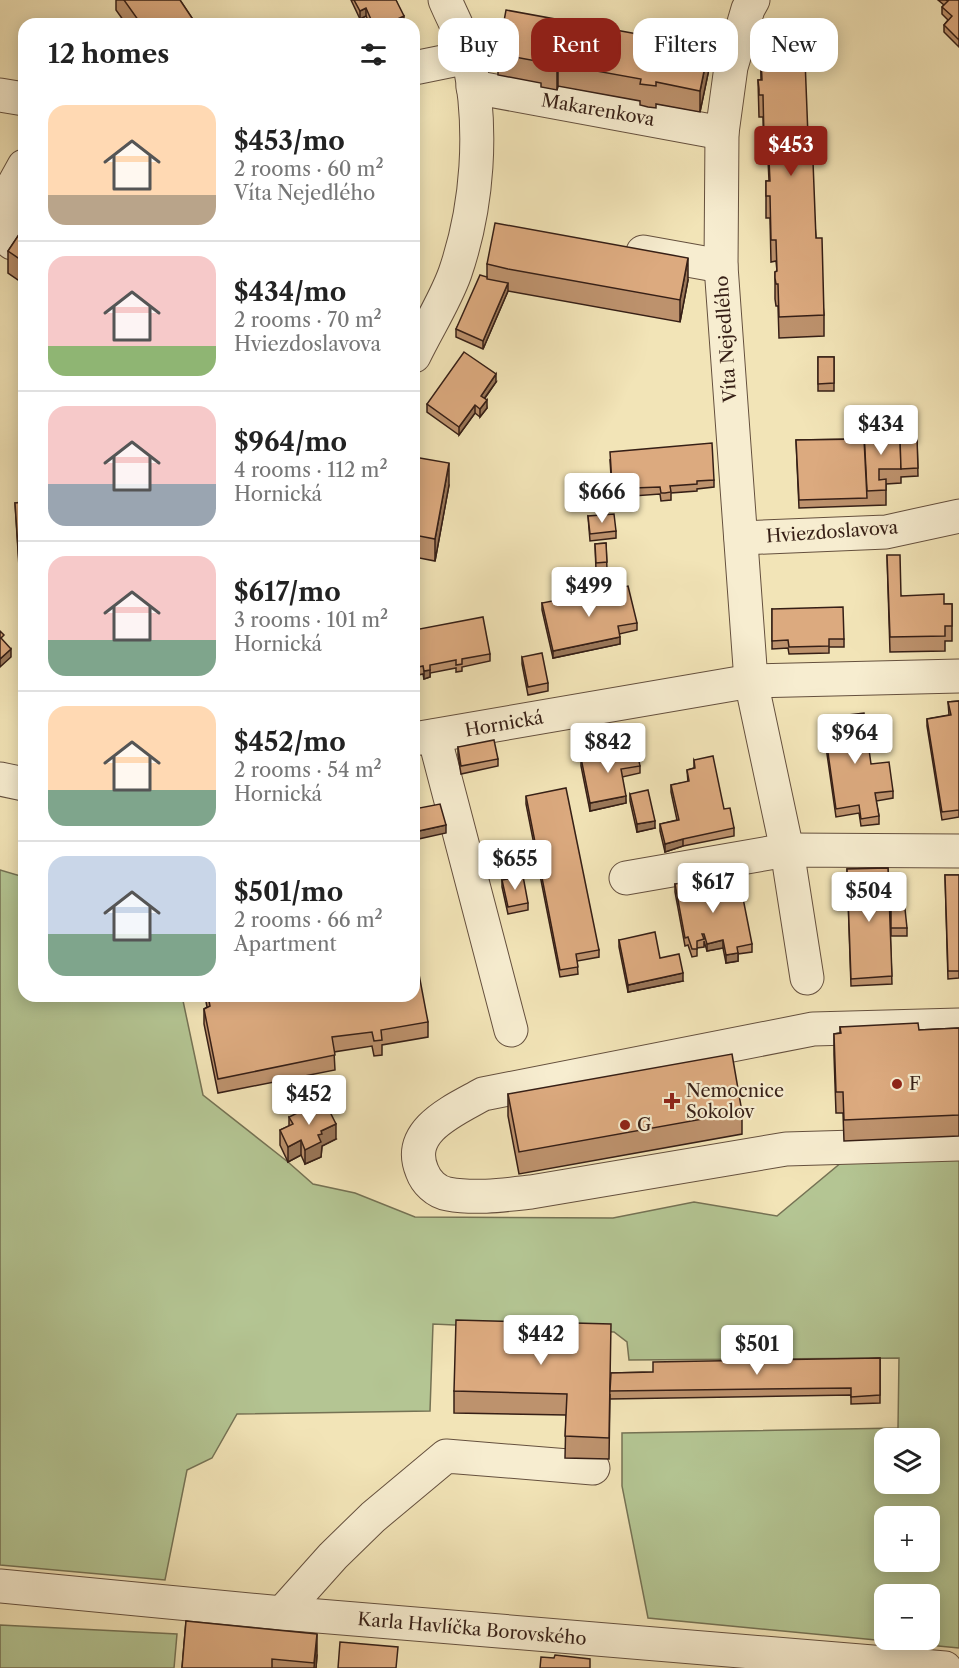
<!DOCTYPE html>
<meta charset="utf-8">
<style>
:root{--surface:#fff;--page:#f6f6f6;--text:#222;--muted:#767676;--line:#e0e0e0;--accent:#8f2418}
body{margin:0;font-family:"Libre Caslon Text",serif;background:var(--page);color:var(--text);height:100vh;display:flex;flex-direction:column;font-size:22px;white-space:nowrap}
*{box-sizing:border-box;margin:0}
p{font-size:20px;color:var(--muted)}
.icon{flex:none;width:33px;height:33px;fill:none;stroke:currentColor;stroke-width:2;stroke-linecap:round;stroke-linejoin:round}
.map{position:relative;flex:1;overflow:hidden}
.sheet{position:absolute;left:18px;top:18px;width:402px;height:984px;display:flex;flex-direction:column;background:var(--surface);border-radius:18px;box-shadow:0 3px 15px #0003}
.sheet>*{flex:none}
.top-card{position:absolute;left:438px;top:18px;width:430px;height:54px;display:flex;gap:12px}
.tools{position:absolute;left:874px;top:1428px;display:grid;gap:12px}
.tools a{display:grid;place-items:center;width:66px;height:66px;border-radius:12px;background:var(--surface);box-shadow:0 3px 15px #0003;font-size:30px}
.price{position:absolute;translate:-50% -51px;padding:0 14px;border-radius:6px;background:#fff;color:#222;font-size:20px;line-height:39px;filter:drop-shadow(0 2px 3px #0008)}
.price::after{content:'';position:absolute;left:50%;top:36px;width:18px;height:14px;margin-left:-9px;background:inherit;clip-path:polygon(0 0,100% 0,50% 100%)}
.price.current{background:var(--accent);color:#fff}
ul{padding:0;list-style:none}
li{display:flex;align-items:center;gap:18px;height:150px;padding:0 30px}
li+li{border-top:2px solid var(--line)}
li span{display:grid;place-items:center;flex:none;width:168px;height:120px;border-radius:18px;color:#555}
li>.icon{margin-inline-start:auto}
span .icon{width:72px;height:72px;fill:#fffc;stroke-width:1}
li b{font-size:26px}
h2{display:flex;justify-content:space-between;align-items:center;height:72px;padding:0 30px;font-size:26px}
.pill{padding:0 21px;border-radius:18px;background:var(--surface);box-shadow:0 3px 15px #0003;font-size:21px;line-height:54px}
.pill.current{background:var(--accent);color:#fff}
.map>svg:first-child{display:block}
.green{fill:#b4c593;stroke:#757254;stroke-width:1.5;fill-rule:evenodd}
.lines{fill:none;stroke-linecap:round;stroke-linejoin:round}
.minor-casing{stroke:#65503e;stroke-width:35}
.minor{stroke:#f7edd0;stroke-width:33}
.wall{fill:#bd926d;stroke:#361f16;stroke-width:1.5}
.shaded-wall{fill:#9a7759;stroke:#361f16;stroke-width:1.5}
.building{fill:#dcaa7f;stroke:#361f16;stroke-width:1.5}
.poi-dot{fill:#8f2418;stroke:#f7edd0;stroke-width:2}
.labels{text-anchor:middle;stroke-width:4.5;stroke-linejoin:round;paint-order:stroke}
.street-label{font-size:18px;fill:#361f16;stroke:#f7edd0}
.poi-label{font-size:18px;fill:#361f16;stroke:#f7edd0;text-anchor:start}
</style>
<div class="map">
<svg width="959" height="1668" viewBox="0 0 959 1668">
<rect width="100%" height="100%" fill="#f2e4b7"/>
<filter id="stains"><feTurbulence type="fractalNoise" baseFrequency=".00333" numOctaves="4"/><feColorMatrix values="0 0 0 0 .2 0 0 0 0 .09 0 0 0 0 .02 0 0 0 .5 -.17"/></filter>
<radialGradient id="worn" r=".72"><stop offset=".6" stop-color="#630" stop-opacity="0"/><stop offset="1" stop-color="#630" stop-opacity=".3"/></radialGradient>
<g class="green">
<path d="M0 870 24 877V996H182L203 1095 288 1162 313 1184 355 1193 415 1217 613 1218 694 1202 777 1216 842 1162 959 1156V1648L648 1618 622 1486V1433L898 1428 899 1358 629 1360 627 1342 614 1332 433 1324 430 1411 237 1414 212 1458 187 1470 165 1580 0 1565ZM885 1438H930V1484H885ZM885 1516H930V1562H885ZM885 1594H930V1640H885Z"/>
<path d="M0 1625 177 1634 174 1668H0Z"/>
</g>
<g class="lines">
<g class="minor-casing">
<g id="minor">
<path d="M753 0 748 9 731 67 722 133 721 266 751 681 787 850 807 978"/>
<path d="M414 68 468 57"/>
<path d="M473 87 722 133"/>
<path d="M0 95 24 99"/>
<path d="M12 243 14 184 24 166"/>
<path d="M643 252 721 266"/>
<path d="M414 356C427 329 445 301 455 273 478 206 483 129 469 60 465 40 453 19 445 0"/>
<path d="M741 538 886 532 959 516"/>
<path d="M434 736 511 1030"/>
<path d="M414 739 751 681 959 676"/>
<path d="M0 779 24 784"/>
<path d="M626 878 787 850 959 851"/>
<path d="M959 1025 813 1029 483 1094C455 1110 405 1130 422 1171 426 1182 436 1192 448 1194 475 1199 504 1195 531 1192L786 1149 959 1144"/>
<path d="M0 1586 282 1613 945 1668"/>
<path d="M282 1613 333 1556 373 1517 446 1456 593 1468"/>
</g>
</g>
<use href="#minor" class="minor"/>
</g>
<g class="wall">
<path d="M116 0H180L196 24H126L116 10Z"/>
<path d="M351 0H396L404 24H370L366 16 360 19Z"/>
<path d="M938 0H959V47L944 32V25L948 20 942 14V7L944 5Z"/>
<path d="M760 36 808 136 816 238 824 315V336L779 338 778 306H776L775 299V272L777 271 776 261 771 262 770 218H766V181H769L768 160 764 161 763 117H759L758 80H761Z"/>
<path d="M498 54 709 69 700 112 656 104V108L648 107 640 105V101L558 86 557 90 541 87V83L498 75Z"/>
<path d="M24 227V284L8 273V251Z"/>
<path d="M487 264 688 280 680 322 508 291 483 349 456 337V329L487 277Z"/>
<rect x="818" y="357" width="16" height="34"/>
<path d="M496 382 485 398 487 408 480 417 475 413 459 435 427 412V404Z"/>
<path d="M917 438 918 476 901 477V483L886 484V505L799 508 796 440Z"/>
<path d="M414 457 449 485 435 561 414 557Z"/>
<path d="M610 460 714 480V487L697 489V491L671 493V500L661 501 660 494 633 496V490L612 491Z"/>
<path d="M24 502V598L21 599 15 503Z"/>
<path d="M588 516 616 531V538L590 541Z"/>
<path d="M606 543 607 570H596L595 544Z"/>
<path d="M887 555 901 596 944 604H952V641H945V651L890 652Z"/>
<path d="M542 603 637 623V630L619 634 620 644 553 658 542 610Z"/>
<path d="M772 609 844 639V647H829V653L789 654 788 648 772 649Z"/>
<path d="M414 630 490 654V661L462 667V671L456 672V668L430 673V677L424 679 423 674 414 676Z"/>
<path d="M522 657 548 683V691L528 695 522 664Z"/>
<path d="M959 701V817L942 820 927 726V719L949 715 948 702Z"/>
<path d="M823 718 893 791V798L876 801 879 816V824L861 826 859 813 836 817 823 726Z"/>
<path d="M458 747 498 759V766L461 774 458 755Z"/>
<path d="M581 758 640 766V773L622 777 626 803 590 811 581 766Z"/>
<path d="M694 760 724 809 734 828V836L683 846 665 852 660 831V824L677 820 671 792V785L688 782 687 770 694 768Z"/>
<path d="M630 794 655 828 637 832 630 801Z"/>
<path d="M526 796 599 950V957L577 961 578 974 560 977 526 804Z"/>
<path d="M888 868 892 984 851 986 847 869Z"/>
<path d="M945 875H959V978L948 979Z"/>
<path d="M502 880 528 903V910L508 914 502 887Z"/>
<path d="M675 884 721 893 752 944V952L738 954V961L726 963 723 948 707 951 704 941V947L697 948V956L692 957 688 945 685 946 675 892Z"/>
<path d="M891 909 907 928V936H891Z"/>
<path d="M619 940 660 958 683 981 628 992 619 947Z"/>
<path d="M205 996H414L428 1022V1037L382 1045V1055L374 1056 372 1046 334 1052 335 1070 218 1093 204 1024V1009L207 1007Z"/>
<path d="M840 1027 919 1030 959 1028V1136L844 1141 843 1113H836L834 1055V1034L840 1033Z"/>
<path d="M508 1094 742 1112V1134L519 1174 508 1116Z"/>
<path d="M289 1117 336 1139 322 1146 321 1157 305 1164 301 1155 288 1162 280 1145V1130L289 1126Z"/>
<path d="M880 1358V1403L851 1404V1395L610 1399V1394L609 1459 565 1458 566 1415 454 1413V1391L611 1373 653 1372Z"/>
<path d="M186 1621 317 1655 316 1668H182Z"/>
</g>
<g class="shaded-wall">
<path d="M366 8V16L360 19V11Z"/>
<path d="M404 16V24H387Z"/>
<path d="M709 47V69L700 112V91Z"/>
<path d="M558 64V86L557 90V68Z"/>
<path d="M688 258V280L680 322V300Z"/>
<path d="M508 283V291L483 349V341Z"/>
<path d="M496 374V382L481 403V396Z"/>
<path d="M487 400V408L480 417V409Z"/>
<path d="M475 405V413L459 435V427Z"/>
<path d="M449 463V485L435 561V539Z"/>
<path d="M620 637V644L553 658V651Z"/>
<path d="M11 649V657L0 667V659Z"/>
<path d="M430 670V677L424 679V671Z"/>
<path d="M626 796V803L590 811V803Z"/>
<path d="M655 821V828L637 832V824Z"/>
<path d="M446 825V833L414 840V832Z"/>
<path d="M683 839V846L665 852V844Z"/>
<path d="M723 940V948L707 951V944Z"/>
<path d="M738 953V961L726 963V955Z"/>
<path d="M683 973V981L628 992V985Z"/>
<path d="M336 1124V1139L322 1146 321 1157 305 1164V1150L321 1131Z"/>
<path d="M301 1140V1155L288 1162V1147Z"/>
<path d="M317 1634V1655L316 1668H314Z"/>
</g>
<g class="building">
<path d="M124 0H180L196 24H141Z"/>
<path d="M354 0H396L404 16 387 24H373L366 8 360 11Z"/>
<path d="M946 0H959V40L944 25 952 16 942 7 948 1Z"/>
<path d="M506 10 709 47 700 91 656 82V86L640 84 641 79 558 64 557 68 541 65 542 62 498 54Z"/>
<path d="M804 34 808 136H812L816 238H822L824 315 779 317 778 284H776L775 278V272L777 271 776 240H771L770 196H766V181H770L768 139H764L763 95H759V89L758 80H762L760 36Z"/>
<path d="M495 223 688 258 680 300 508 269 487 264Z"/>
<path d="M24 227V262L8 251Z"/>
<path d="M480 275 487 277V279L508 283 483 341 456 329Z"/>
<path d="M464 352 496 374 481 396 487 400 480 409 475 405 459 427 427 404Z"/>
<path d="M818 357H834V383L818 384Z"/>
<path d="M900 431 901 469H879V480L886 479V490L867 491 864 432Z"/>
<path d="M917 438 918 468 901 469 900 439Z"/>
<path d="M864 439 867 498 799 500 796 440Z"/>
<path d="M712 443 714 480 697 481V484L670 486 671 492 665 493H661L660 487 633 488V482L612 484 610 452Z"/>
<path d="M414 457 449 463 435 539 414 535Z"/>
<path d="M24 502V591H21L15 503Z"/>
<path d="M614 514 616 531 590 534 588 516Z"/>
<path d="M606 543 607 562 596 563 595 544Z"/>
<path d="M887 555H900L901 596 944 594V604H952V626H945V636L890 637Z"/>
<path d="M628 586 637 623 618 626 620 637 553 651 542 603Z"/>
<path d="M843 607 844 639H829V646L789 647 788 640 772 641V609Z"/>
<path d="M483 617 490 654 462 659V664L456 665V660L430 665V670L424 671 423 666 414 668V630Z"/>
<path d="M0 631 4 635 1 638 11 649 0 659Z"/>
<path d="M542 653 548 683 528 687 522 657Z"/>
<path d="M959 701V810L942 812 927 719 951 715 948 702Z"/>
<path d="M864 713 871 764 889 762 893 791 875 793 879 816 861 819 859 805 836 809 823 718Z"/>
<path d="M494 740 498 759 461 766 458 747Z"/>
<path d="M636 747 640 766 621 769 626 796 590 803 581 758Z"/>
<path d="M713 756 724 809 730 808 734 828 683 839 665 844 660 824 679 820 671 785 689 781 687 770 695 768 694 760Z"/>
<path d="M566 788 599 950 576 954 578 967 560 970 526 796Z"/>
<path d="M648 790 655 821 637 824 630 794Z"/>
<path d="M440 804 446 825 414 832V809Z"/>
<path d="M888 868 892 976 851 979 847 869Z"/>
<path d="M945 875H959V971H948Z"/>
<path d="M523 876 528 903 508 907 502 880Z"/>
<path d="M718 876 721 893 741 888 752 944 737 947 738 953 726 955 723 940 707 944 704 934H702L704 939 697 941V949H692L688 937 685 938 675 884Z"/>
<path d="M891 909H905L907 928H891Z"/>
<path d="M655 932 660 958 679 954 683 973 628 985 619 940Z"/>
<path d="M414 948 428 1022 381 1030 382 1040 374 1041 372 1032 332 1037 335 1055 218 1079 204 1009 210 1006 208 996H414Z"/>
<path d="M918 1023 919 1030 959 1028V1115L844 1120 843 1092H836L834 1034 841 1033 840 1027Z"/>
<path d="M732 1054 742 1112 519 1152 508 1094Z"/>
<path d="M324 1100 336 1124 321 1131 322 1134 318 1135 321 1142 305 1150 301 1140 288 1147 280 1130 293 1124 289 1117Z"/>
<path d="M456 1320 611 1324 609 1438 565 1436 567 1394 454 1391Z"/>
<path d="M880 1358V1395L851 1397V1388L610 1391 611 1373 653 1372V1362Z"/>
<path d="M186 1621 317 1634 314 1663 272 1659V1668H182Z"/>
<path d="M340 1642 398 1647 396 1668H338Z"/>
<path d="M555 1655 590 1659V1668H540L541 1657 554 1658Z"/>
</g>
<g class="poi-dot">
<circle cx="897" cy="1084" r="6"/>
<path d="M669 1092h6v6h6v6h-6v6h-6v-6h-6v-6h6z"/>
<circle cx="625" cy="1125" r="6"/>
</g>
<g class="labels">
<g class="street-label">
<text transform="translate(598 110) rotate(10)" y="6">Makarenkova</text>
<text transform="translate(726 339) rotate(-94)" y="6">Víta Nejedlého</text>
<text transform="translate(832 532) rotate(-4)" y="6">Hviezdoslavova</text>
<text transform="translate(504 724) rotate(-10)" y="6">Hornická</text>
<text transform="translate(472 1629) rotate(5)" y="6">Karla Havlíčka Borovského</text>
</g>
<g class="poi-label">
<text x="909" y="1090">F</text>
<text x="686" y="1097">Nemocnice<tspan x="686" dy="21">Sokolov</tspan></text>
<text x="637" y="1131">G</text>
</g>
</g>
<rect width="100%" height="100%" filter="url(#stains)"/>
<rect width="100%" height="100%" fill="url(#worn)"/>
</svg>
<div class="tools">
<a><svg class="icon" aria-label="layers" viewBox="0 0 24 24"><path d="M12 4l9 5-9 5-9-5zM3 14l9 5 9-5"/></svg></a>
<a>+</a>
<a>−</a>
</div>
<b class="price current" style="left:791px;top:177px">$453</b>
<b class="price" style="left:881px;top:456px">$434</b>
<b class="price" style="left:602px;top:524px">$666</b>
<b class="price" style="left:589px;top:618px">$499</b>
<b class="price" style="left:855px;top:765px">$964</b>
<b class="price" style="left:608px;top:774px">$842</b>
<b class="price" style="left:515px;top:891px">$655</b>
<b class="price" style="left:713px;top:914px">$617</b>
<b class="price" style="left:869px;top:923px">$504</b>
<b class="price" style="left:309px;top:1126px">$452</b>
<b class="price" style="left:541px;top:1366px">$442</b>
<b class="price" style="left:757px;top:1376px">$501</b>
<div class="top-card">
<a class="pill">Buy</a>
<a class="pill current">Rent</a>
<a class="pill">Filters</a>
<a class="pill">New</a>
</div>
<section class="sheet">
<h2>12 homes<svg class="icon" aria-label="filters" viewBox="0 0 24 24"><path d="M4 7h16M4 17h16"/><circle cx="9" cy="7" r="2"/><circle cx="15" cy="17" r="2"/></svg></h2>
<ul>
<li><span style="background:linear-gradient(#ffd9b3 75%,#b9a48a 0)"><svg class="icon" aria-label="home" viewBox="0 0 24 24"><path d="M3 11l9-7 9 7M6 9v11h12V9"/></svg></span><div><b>$453/mo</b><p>2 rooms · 60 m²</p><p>Víta Nejedlého</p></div></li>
<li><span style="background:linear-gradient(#f6c9c9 75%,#8fb573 0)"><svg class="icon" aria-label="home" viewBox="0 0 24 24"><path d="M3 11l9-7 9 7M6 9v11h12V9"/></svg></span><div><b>$434/mo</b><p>2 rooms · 70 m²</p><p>Hviezdoslavova</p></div></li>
<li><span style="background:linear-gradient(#f6c9c9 65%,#9aa5b1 0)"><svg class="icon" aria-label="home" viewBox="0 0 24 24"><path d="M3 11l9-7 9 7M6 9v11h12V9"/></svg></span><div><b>$964/mo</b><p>4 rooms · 112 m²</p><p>Hornická</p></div></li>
<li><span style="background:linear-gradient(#f6c9c9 70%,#7fa58c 0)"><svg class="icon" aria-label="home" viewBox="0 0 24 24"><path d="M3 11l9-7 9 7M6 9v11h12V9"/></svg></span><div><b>$617/mo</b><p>3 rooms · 101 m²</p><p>Hornická</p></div></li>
<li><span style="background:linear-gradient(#ffd9b3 70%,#7fa58c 0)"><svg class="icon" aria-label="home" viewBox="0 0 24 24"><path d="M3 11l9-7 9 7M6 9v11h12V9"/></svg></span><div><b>$452/mo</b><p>2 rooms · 54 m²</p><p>Hornická</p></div></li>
<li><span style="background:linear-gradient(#c9d6e8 65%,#7fa58c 0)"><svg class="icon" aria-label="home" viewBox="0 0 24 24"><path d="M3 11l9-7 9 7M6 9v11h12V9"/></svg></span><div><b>$501/mo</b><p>2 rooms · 66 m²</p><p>Apartment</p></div></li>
</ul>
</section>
</div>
